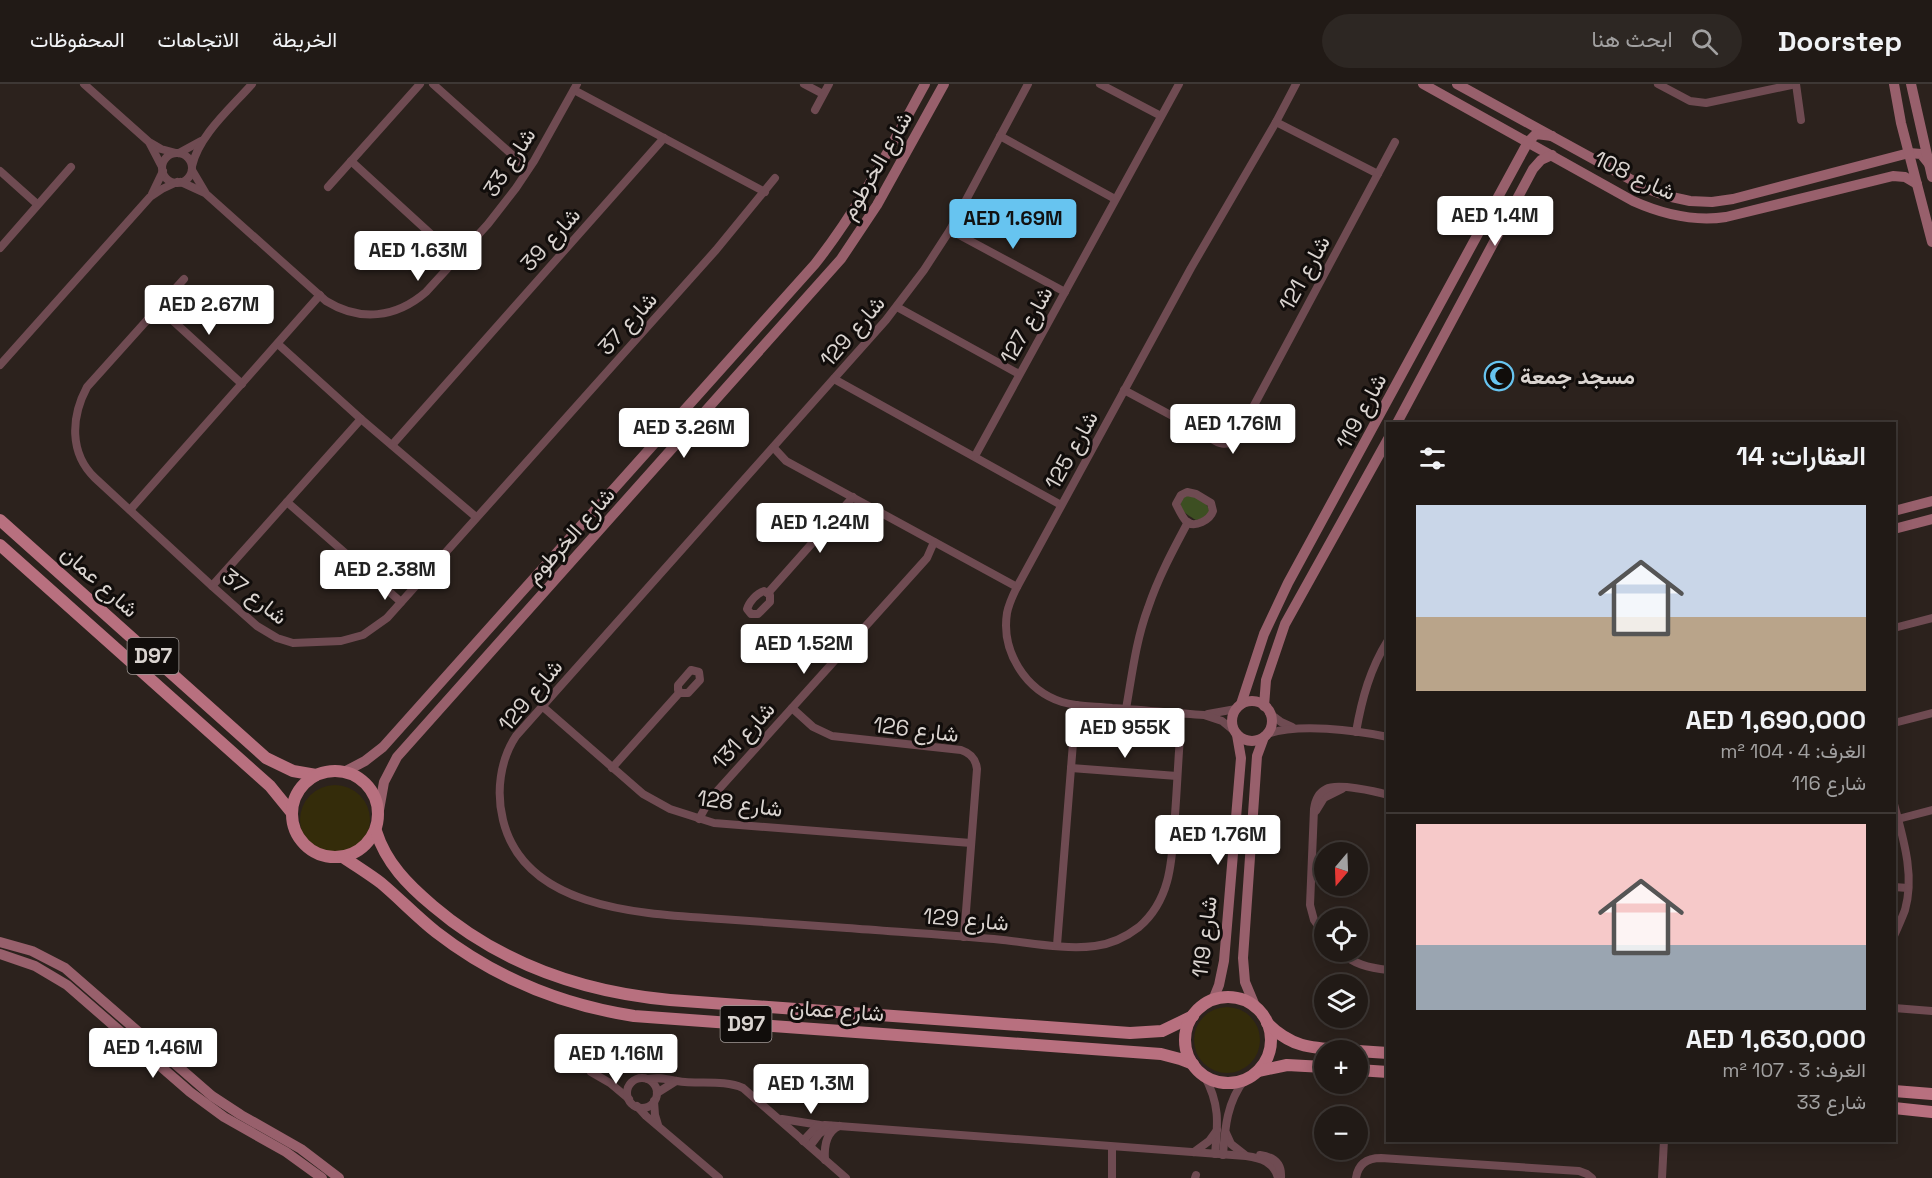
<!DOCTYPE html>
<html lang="ar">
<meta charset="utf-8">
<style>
:root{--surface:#211a16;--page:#2d2723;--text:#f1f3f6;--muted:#a2a1a1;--line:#3e3835;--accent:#67c4f0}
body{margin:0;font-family:"Space Grotesk",Vazirmatn,sans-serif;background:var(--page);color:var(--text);direction:rtl;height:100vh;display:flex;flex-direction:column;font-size:22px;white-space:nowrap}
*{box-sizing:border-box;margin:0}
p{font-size:20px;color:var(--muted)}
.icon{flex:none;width:33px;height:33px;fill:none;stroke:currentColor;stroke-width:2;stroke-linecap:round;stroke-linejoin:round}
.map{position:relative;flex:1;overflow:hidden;direction:ltr}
.sheet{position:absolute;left:1386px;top:338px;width:510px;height:720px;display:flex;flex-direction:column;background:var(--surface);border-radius:0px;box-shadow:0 3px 15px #0003,0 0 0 2px var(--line);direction:rtl}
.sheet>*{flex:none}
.needle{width:39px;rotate:199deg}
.tools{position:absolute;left:1314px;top:758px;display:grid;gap:12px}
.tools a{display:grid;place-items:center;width:54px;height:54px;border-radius:50%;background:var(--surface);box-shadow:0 3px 15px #0003,0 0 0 2px var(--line);font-size:30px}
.price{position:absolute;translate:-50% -51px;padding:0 14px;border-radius:6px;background:#fff;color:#222;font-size:20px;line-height:39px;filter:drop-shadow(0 2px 3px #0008)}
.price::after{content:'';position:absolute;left:50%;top:36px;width:18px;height:14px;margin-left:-9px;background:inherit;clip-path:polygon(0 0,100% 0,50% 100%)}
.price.on{background:var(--accent);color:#111}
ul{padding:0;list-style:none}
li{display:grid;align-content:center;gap:12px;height:318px;padding:0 30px}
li+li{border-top:2px solid var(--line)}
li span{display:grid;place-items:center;height:186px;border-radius:0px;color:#555}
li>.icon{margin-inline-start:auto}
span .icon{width:108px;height:108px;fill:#fffc;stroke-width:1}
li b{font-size:26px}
h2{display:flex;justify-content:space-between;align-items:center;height:72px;padding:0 30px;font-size:26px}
header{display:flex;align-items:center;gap:36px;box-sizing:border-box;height:84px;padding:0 30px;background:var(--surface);border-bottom:2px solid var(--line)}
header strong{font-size:28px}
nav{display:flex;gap:33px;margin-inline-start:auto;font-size:21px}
.search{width:420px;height:54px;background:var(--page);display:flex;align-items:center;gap:15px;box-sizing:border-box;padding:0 21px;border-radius:33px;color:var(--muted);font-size:22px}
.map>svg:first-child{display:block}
.green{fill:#3d4f22}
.sand{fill:#342c0a}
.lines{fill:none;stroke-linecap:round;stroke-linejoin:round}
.street{stroke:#6f4b52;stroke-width:8}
.secondary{stroke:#98606c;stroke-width:10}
.primary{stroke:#b8707f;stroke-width:12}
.labels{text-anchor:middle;stroke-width:6;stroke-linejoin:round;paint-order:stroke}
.shield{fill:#110d0b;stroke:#9e9895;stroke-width:1.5}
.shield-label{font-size:21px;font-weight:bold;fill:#dad4d0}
.street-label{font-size:22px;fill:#dad4d0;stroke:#110d0b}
.poi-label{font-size:22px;font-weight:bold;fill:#dad4d0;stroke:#110d0b;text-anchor:start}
</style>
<header>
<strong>Doorstep</strong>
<div class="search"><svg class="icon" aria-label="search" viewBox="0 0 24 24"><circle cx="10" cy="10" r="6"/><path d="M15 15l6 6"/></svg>ابحث هنا</div>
<nav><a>الخريطة</a><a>الاتجاهات</a><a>المحفوظات</a></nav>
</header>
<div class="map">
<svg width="1932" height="1094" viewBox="0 0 1932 1094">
<rect width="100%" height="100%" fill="#2c221d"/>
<path class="green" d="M1185 411C1195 411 1206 416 1210 427L1208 433 1196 436C1186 430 1174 424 1185 411Z"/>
<g class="sand">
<circle cx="335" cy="736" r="35"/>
<circle cx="1227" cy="956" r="33"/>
</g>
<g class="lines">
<g class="street">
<path d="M84 0 149 58 161 65 176 69"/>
<path d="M433 0 528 85"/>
<path d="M804 0 823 10"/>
<path d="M1028 0 950 146 924 186 886 236 516 652C500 676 496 708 503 736 525 827 646 830 721 835 763 838 805 841 847 844 899 848 951 851 1003 856 1031 859 1067 866 1095 862 1111 860 1126 853 1139 843 1173 814 1172 771 1175 731 1177 705 1178 679 1180 653"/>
<path d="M1100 0 1161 32"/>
<path d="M1658 0 1690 17 1706 19 1796 0"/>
<path d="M1796 0 1801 36"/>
<path d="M574 6 765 108"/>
<path d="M815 26 829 0"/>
<path d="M1276 38 1378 90"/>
<path d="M1000 52 1115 115"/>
<path d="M150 60 162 83"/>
<path d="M179 69 201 57"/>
<circle cx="177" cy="84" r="15"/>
<path d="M351 77 457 174"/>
<path d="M192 82C199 51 231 24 252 0"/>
<path d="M192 86 205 108"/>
<path d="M0 87 37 120"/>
<path d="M181 98 205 109 326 217C360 238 396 234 426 208L488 140 516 104 534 77 577 0"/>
<path d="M328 103 420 0"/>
<path d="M152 110 163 87"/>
<path d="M950 146 1065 208"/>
<path d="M0 164 71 83"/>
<path d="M184 195 87 303C71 333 69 369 95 394L212 502 257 542 277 554 293 559 341 557 363 551 387 534 716 166 775 94"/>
<path d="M897 223 1019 290"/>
<path d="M159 224 242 300"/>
<path d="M278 260 361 335 476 433"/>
<path d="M0 281 150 113 162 105 177 98"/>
<path d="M834 295 1061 421"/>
<path d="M1124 306 1206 350C1216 359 1224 364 1236 355L1395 58"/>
<path d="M1212 352C1223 355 1230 355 1238 345"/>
<path d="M392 361 664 54"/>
<path d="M774 364 786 377 1017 503"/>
<path d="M975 372 1179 0"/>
<path d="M1187 408 1196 410 1211 419 1213 427C1210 436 1195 444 1187 438 1183 435 1178 424 1176 420L1181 411Z"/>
<path d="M287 418 401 518"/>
<path d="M130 426 320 211"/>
<path d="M212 502 361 335"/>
<path d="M764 507 770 511V518L758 530H751L747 525C749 518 757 509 764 507Z"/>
<path d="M768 509 853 413"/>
<path d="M1894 544 1932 534"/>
<path d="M691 586 699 588 700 596 688 609H681L678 606V601Z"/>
<path d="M542 622 643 710 670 725 714 739 971 759"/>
<path d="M792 624 813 643 832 652 961 666C970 669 976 675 977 685L964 853"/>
<path d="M1126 625C1132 591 1136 556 1148 524 1158 494 1173 466 1188 438"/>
<path d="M1269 629 1281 638 1292 643"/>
<path d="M1208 630 1236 625"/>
<path d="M1894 639 1932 629"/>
<path d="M1233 646 1222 637 1204 631C1173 629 1143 626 1112 624 1096 622 1078 623 1062 618 1025 606 1001 567 1007 529 1009 519 1013 511 1017 503L1191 184 1276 38 1296 0"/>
<path d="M1356 648C1362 614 1370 585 1388 556"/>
<path d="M1267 650C1298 639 1355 646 1388 653"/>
<path d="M612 684 680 608"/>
<path d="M1071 684 1177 692"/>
<path d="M1894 720C1903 754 1915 791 1905 826 1902 834 1898 843 1894 852"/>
<path d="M1316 727 1324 714 1342 705"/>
<path d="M699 735 710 715 927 474 934 458"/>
<path d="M1898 735 1932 726"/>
<path d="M1894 803 1908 804"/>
<path d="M1324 850 1314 836 1310 821 1314 725C1315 717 1318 709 1326 705 1337 699 1375 707 1388 711"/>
<path d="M1057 861 1076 621"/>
<path d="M1339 867C1353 880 1369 884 1388 886"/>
<path d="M1894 924 1932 927"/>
<path d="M591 988 610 999 629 1015"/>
<path d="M1204 991C1220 1020 1218 1039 1215 1070"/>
<circle cx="642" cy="1009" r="15"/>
<path d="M648 995C659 993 666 995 677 997 698 1001 723 995 743 1004L846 1094"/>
<path d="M657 1009 676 997"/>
<path d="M654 1017 655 1031 658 1041"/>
<path d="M637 1022 646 1032 719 1094"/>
<path d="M782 1035 820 1041"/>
<path d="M1226 1049 1231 1060 1245 1071"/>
<path d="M803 1057 816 1043 825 1041 1246 1072C1261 1074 1274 1078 1278 1094"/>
<path d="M810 1062 819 1050 831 1042"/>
<path d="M1112 1063V1094"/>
<path d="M1194 1068 1209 1057 1217 1046"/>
<path d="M1223 1071C1225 1043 1227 1018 1245 995"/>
<path d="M1260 1071C1274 1073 1282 1080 1281 1094"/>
<path d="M825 1076C824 1063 826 1048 839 1042"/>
<path d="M1195 1094 1196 1091"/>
<path d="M1356 1094C1358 1080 1367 1074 1381 1074L1579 1087 1587 1090 1592 1094"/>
<path d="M1662 1094 1664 1056"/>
</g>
<g class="secondary">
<path d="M1423 0 1633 117C1662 130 1693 138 1726 133L1893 92 1905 93 1917 100"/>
<path d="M1457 0 1648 105 1667 112 1690 117 1712 118 1733 115 1909 69 1921 70 1929 80"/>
<path d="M1894 0 1901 39 1932 158"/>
<path d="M1911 0 1932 93"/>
<path d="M1397 339 1533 85 1541 76 1552 71"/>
<path d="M1894 427 1932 417"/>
<path d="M1894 445 1932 435"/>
<circle cx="1252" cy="637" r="20"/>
<path d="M1241 620 1264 550 1288 499 1528 58 1536 50 1552 52"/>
<path d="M1264 622 1266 596 1285 540 1388 355"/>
<path d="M344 688 365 677 383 663 815 180C859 124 891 62 925 0"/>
<path d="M379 726 384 698 397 673 841 175 877 121 944 0"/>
<path d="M0 858 32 867 65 884 212 1012 241 1031 301 1065 339 1094"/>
<path d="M0 870 35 882 67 901 190 1008 224 1033 286 1068 322 1094"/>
<path d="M1213 916 1219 901 1224 877 1241 674 1237 651"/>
<path d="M1255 922 1245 898 1243 874 1257 672 1264 653"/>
</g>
<g class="primary">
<path d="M0 436 266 674 293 687 316 691"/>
<path d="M0 461 270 702 292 729"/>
<circle cx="335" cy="730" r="43"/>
<path d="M376 747C386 779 408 801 433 822 501 880 582 908 670 916L1130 949 1162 947 1193 932"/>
<path d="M343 773C356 782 369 790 381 799 400 815 417 833 436 848 494 893 562 921 634 932L1161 970 1180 975 1193 980"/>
<circle cx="1228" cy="956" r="43"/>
<path d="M1267 939C1292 964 1312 964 1345 966"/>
<path d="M1358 967 1388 969"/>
<path d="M1358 986 1388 988"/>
<path d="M1258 987 1287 981 1324 983"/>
<path d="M1894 1007 1932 1010"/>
<path d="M1894 1024 1932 1028"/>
</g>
</g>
<defs>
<g id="mosque-ring" transform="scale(1.5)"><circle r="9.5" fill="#110d0b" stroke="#67c4f0" stroke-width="1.5"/><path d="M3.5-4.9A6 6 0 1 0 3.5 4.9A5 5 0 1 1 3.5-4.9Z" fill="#67c4f0"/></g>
</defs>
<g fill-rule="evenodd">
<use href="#mosque-ring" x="1499" y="292"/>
</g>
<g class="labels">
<g class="shield">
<rect x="127.5" y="554" width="51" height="36" rx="4.5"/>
<rect x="720.5" y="922" width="51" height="36" rx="4.5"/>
</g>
<g class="shield-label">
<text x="153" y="579">D97</text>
<text x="746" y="947">D97</text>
</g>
<g class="street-label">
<text transform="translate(509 78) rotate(-57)" y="8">شارع 33</text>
<text transform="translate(876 81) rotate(-60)" y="8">شارع الخرطوم</text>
<text transform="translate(1635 91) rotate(25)" y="8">شارع 108</text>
<text transform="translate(550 155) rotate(-48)" y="8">شارع 39</text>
<text transform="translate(1304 189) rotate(-61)" y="8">شارع 121</text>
<text transform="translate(627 239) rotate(-48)" y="8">شارع 37</text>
<text transform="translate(1026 241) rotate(-61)" y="8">شارع 127</text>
<text transform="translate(852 247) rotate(-49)" y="8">شارع 129</text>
<text transform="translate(1361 327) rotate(-62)" y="8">شارع 119</text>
<text transform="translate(1071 366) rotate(-61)" y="8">شارع 125</text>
<text transform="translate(570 451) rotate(-48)" y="8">شارع الخرطوم</text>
<text transform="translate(100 497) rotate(42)" y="8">شارع عمان</text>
<text transform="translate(255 512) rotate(38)" y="8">شارع 37</text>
<text transform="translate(530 611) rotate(-50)" y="8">شارع 129</text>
<text transform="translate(916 645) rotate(7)" y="8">شارع 126</text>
<text transform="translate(743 651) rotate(-48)" y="8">شارع 131</text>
<text transform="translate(740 719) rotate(8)" y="8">شارع 128</text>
<text transform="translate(966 835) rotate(5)" y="8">شارع 129</text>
<text transform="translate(1204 853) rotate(-83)" y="8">شارع 119</text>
<text transform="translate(837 926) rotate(4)" y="8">شارع عمان</text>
</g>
<g class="poi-label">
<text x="1520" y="300">مسجد جمعة</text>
</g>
</g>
</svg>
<div class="tools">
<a><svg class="needle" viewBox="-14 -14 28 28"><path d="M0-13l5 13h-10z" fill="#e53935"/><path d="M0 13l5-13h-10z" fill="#a2a1a1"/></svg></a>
<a><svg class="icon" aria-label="locate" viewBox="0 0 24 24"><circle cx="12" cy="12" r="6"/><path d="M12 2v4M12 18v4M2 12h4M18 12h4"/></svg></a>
<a><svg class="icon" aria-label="layers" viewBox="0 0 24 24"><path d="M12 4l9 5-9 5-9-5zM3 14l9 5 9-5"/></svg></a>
<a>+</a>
<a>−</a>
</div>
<b class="price" style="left:1495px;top:163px">AED 1.4M</b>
<b class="price on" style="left:1013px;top:166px">AED 1.69M</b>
<b class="price" style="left:418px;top:198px">AED 1.63M</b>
<b class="price" style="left:209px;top:252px">AED 2.67M</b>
<b class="price" style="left:1233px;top:371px">AED 1.76M</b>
<b class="price" style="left:684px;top:375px">AED 3.26M</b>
<b class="price" style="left:820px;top:470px">AED 1.24M</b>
<b class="price" style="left:385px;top:517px">AED 2.38M</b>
<b class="price" style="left:804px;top:591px">AED 1.52M</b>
<b class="price" style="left:1125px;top:675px">AED 955K</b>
<b class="price" style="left:1218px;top:782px">AED 1.76M</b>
<b class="price" style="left:153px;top:995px">AED 1.46M</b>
<b class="price" style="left:616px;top:1001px">AED 1.16M</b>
<b class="price" style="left:811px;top:1031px">AED 1.3M</b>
<section class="sheet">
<h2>العقارات: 14<svg class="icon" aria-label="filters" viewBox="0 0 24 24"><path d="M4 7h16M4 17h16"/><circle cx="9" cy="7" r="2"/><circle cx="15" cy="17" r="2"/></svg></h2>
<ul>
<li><span style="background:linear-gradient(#c9d6e8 60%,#b9a48a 0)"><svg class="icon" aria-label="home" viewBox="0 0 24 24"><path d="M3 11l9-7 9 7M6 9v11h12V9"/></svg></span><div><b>AED 1,690,000</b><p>الغرف: 4 · 104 m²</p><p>شارع 116</p></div></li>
<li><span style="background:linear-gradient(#f6c9c9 65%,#9aa5b1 0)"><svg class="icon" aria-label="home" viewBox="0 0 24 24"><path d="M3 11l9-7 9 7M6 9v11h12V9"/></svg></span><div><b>AED 1,630,000</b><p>الغرف: 3 · 107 m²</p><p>شارع 33</p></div></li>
</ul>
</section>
</div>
